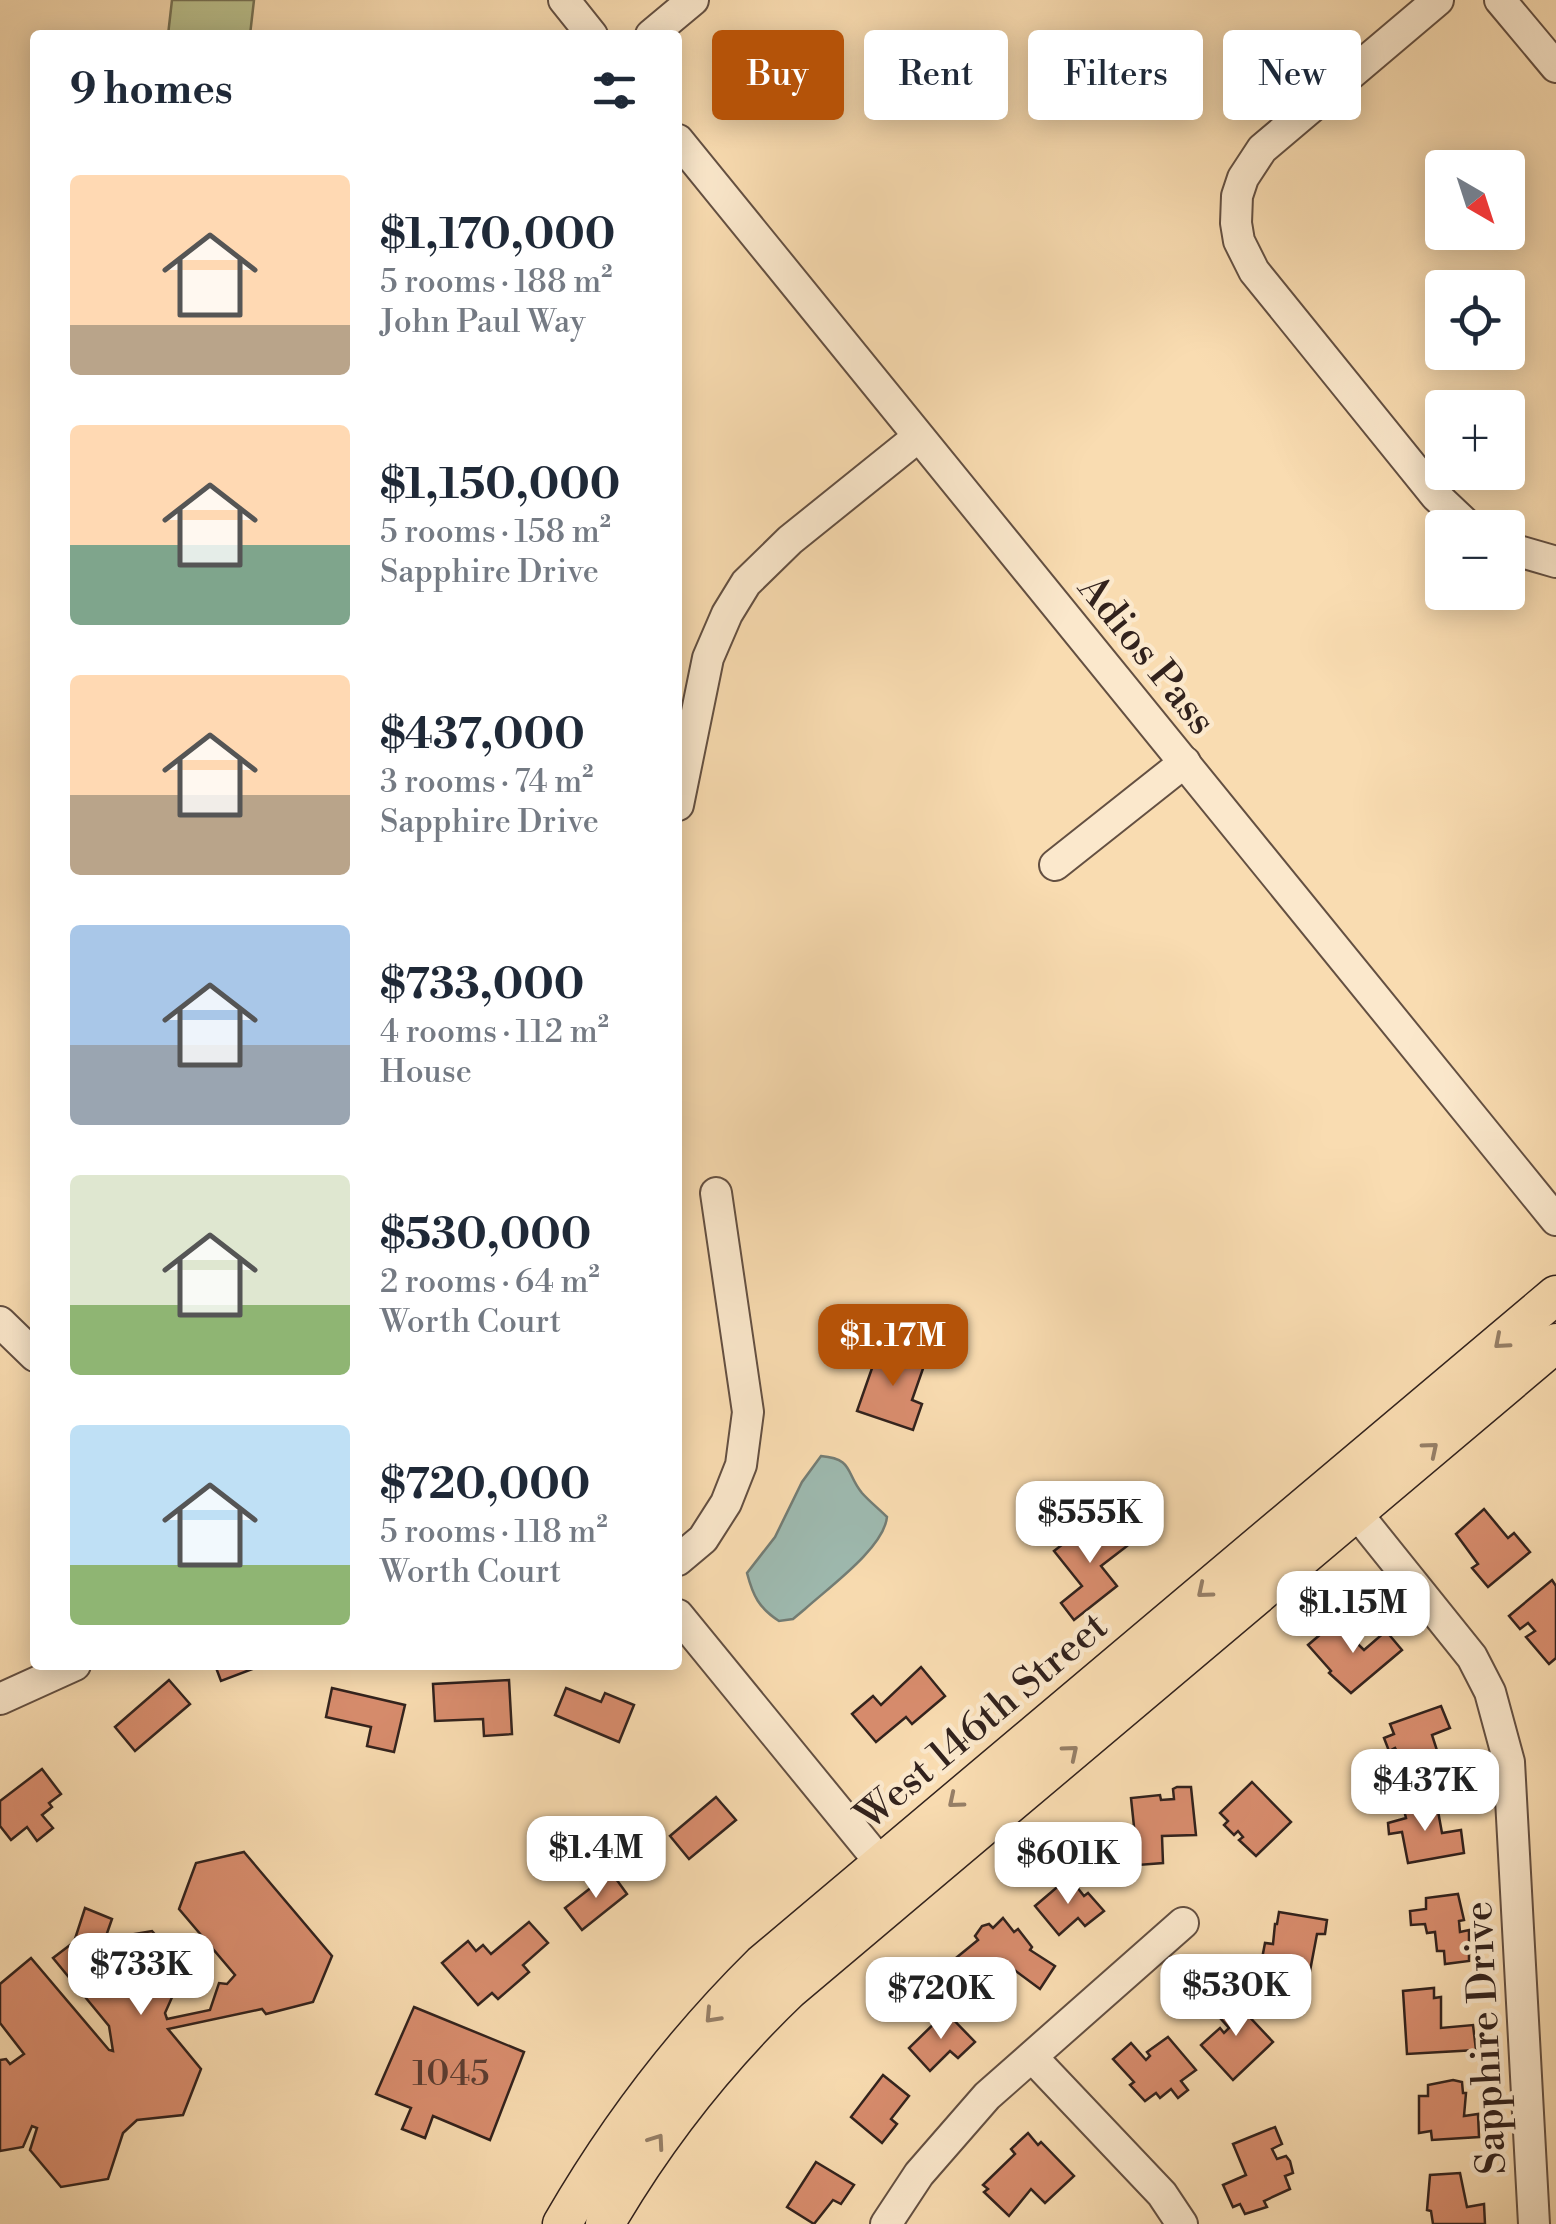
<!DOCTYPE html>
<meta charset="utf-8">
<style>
:root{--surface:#fff;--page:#f6f6f7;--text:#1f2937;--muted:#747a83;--accent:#b45309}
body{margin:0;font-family:"Libre Bodoni",serif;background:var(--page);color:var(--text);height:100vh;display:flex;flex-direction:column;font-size:38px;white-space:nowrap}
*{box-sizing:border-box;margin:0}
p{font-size:32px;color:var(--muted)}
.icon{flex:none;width:55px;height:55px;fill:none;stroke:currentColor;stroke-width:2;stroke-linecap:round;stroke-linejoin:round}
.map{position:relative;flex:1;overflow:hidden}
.drawer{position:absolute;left:30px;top:30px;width:652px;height:1640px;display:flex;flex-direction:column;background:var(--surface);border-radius:10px;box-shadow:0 5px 25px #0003}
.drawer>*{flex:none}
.hud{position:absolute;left:712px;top:30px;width:692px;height:90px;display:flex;gap:20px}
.needle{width:65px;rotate:141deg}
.tools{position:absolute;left:1425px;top:150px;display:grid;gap:20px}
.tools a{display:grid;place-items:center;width:100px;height:100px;border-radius:10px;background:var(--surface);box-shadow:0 5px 25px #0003;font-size:50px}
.price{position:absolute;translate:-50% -85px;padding:0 22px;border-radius:20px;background:#fff;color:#222;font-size:32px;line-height:65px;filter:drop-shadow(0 2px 5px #0008)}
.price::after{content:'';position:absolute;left:50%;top:60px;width:30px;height:22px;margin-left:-15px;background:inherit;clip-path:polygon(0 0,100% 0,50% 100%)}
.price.active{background:var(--accent);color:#fff}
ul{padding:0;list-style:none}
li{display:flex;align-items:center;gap:30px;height:250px;padding:0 40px}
li span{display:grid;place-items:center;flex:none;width:280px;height:200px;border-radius:10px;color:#555}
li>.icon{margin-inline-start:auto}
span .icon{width:120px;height:120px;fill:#fffc;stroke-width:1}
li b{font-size:42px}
h2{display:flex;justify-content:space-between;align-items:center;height:120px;padding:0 40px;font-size:42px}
.chip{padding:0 35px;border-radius:10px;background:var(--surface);box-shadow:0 5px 25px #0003;font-size:35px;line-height:90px}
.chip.active{background:var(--accent);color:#fff}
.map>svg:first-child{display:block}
.green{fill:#bbc18d;stroke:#767255;stroke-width:2.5}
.water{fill:#9ebab0;stroke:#737d75;stroke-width:2.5}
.building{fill:#d98d6e;stroke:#32221d;stroke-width:2.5}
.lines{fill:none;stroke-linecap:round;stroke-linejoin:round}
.minor-casing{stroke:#645042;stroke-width:34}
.major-casing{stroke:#32221d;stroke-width:41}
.minor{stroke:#fbe8cc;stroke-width:30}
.major{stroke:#f9dcb1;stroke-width:38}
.oneway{stroke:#967f67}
.labels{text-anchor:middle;stroke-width:9;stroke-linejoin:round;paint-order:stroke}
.number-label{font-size:35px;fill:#5c3d31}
.street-label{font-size:40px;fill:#32221d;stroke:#fbe8cc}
</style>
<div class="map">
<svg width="1556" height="2224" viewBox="0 0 1556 2224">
<rect width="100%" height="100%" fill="#f9dcb1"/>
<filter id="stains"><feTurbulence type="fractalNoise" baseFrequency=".002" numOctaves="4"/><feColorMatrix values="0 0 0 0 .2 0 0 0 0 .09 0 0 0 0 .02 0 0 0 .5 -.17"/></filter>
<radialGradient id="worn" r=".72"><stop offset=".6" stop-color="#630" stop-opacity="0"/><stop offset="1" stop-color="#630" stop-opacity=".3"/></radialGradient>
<path class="green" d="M172 0H254L250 35H168Z"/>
<path class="water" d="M821 1456C854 1459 845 1472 862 1493 869 1501 879 1509 887 1517 884 1548 828 1588 805 1609L793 1619 779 1621C759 1608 753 1596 747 1573L775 1537 802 1482Z"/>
<g class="building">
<path d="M898 1350 926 1360 912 1400 922 1404 913 1430 857 1411 878 1351 896 1357Z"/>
<path d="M1484 1509 1508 1538 1514 1533 1530 1552 1488 1587 1472 1568 1478 1564 1456 1534Z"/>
<path d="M1108 1521 1127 1546 1101 1566 1117 1586 1074 1620 1061 1603 1082 1586 1054 1551 1081 1530 1087 1538Z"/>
<path d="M1552 1580 1556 1586V1658L1549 1664 1526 1637 1535 1631 1528 1623 1520 1629 1509 1616Z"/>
<path d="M1335 1622 1364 1650 1386 1631 1402 1650 1351 1693 1329 1673 1331 1671 1308 1645Z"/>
<path d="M215 1665H263L221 1681Z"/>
<path d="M921 1667 945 1696 912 1724 906 1717 876 1742 852 1714 873 1696 881 1705Z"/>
<path d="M169 1680 190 1704 135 1751 115 1727Z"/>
<path d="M509 1680 512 1734 484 1736 483 1719 435 1721 433 1684Z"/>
<path d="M332 1688 405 1705 394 1752 367 1746 371 1727 326 1717Z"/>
<path d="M566 1688 601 1702 605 1693 634 1705 619 1742 555 1715Z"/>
<path d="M1441 1706 1450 1728 1432 1735 1442 1766 1411 1777 1395 1748 1389 1751 1384 1738 1394 1734 1390 1724Z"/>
<path d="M42 1769 61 1794 49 1803 52 1807 42 1815 53 1828 37 1841 27 1827 11 1840 0 1826V1801Z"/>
<path d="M1252 1782 1291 1822 1256 1856 1239 1840 1243 1837 1238 1831 1234 1835 1224 1825 1228 1821 1220 1813Z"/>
<path d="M1177 1787H1191L1196 1835 1162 1836 1163 1863 1138 1865 1131 1798 1160 1795 1161 1800 1174 1799 1173 1789Z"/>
<path d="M716 1797 736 1820 689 1859 670 1836Z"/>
<path d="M1424 1798 1427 1813 1438 1811 1442 1833 1461 1830 1464 1853 1408 1863 1402 1832 1389 1834 1388 1823 1406 1818 1402 1802Z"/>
<path d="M244 1852 332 1956 313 2002 266 2014 262 2009 168 2029 201 2069 183 2115 137 2120 123 2133 108 2179 61 2187 30 2150 37 2128 32 2126 23 2147 0 2151V2060L6 2059 10 2064 24 2054 0 2023V1984L31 1958 109 2050 113 2051 109 2026 53 1958 74 1942 85 1908 112 1919 105 1939 152 1931 185 1968 165 2013 167 2019 210 2010 219 1983 227 1984 235 1975 179 1909 196 1863Z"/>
<path d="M611 1872 627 1894 582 1930 565 1908Z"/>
<path d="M1069 1877 1084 1896 1088 1893 1104 1911 1085 1926 1078 1918 1059 1935 1035 1906Z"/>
<path d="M1458 1894 1464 1920 1459 1921 1460 1932 1469 1930V1961L1445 1964 1444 1951H1437L1435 1932 1427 1933 1425 1924 1411 1925 1410 1911 1426 1909V1898Z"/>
<path d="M1279 1912 1327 1920 1325 1934H1317L1310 1971 1261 1964 1265 1943 1273 1944 1275 1924H1277Z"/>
<path d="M1003 1918 1014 1932 1018 1929 1032 1947 1030 1950 1055 1966 1040 1989 1009 1966 980 1987 956 1958 978 1940 975 1936 982 1926 989 1924 993 1928Z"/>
<path d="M529 1922 548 1943 523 1965 529 1972 498 1999 492 1993 478 2005 442 1963 468 1941 476 1951 483 1945 491 1954Z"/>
<path d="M1434 1988V1998L1441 1997V2028L1473 2025 1476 2050 1407 2054 1403 1991Z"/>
<path d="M1228 1994 1273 2042 1233 2080 1201 2045 1220 2028 1224 2033 1229 2028 1212 2009Z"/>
<path d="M414 2007 524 2052 490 2140 433 2116 425 2138 402 2129 411 2108 376 2094Z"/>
<path d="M946 2012 975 2042 958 2058 950 2051 930 2071 909 2048Z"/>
<path d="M1168 2037 1196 2070 1181 2081 1188 2090 1178 2098 1171 2089 1160 2098 1156 2093 1145 2101 1130 2085 1134 2082 1113 2059 1131 2043 1146 2060 1150 2056 1147 2052Z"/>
<path d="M883 2075 909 2096 891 2119 897 2124 882 2143 851 2117Z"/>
<path d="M1453 2080 1462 2082 1463 2093H1466L1464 2116 1478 2114 1479 2137 1432 2140 1431 2131 1419 2133V2096H1428V2085Z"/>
<path d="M1275 2127 1282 2144 1272 2149 1277 2159 1286 2156 1290 2161 1293 2173 1285 2176 1290 2189 1264 2201 1267 2207 1245 2214 1240 2204 1233 2207 1223 2185 1246 2175 1233 2144Z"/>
<path d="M1028 2133 1038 2145 1041 2142 1074 2176 1045 2203 1031 2189 1009 2216 984 2192 988 2189 983 2185 1015 2154 1011 2149Z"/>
<path d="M816 2162 854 2185 841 2204 833 2200 814 2224 787 2207Z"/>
<path d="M1460 2173 1467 2207 1484 2204 1485 2224H1433L1431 2211 1427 2210 1430 2175Z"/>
</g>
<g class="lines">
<g class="minor-casing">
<g id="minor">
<path d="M564 0 592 35"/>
<path d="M1438 0 1262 149 1243 178 1237 196 1236 223 1239 241 1254 271 1436 496 1470 528"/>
<path d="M1500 0 1556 67"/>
<path d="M651 35 693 0"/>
<path d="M678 140 1556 1220"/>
<path d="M1508 548 1556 562"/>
<path d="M678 805 708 658 727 614 746 583 790 540 918 437"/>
<path d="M1055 865 1185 762"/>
<path d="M0 1322 35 1356"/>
<path d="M1342 1495 1472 1657 1490 1692 1509 1762 1534 2224"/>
<path d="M678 1560 703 1539 726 1503 741 1465 748 1412 716 1193"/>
<path d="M678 1615 893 1878"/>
<path d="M0 1699 75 1665"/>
<path d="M1032 2057 1162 2194 1182 2224"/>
<path d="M886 2224 919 2174 987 2096 1183 1923"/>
</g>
</g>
<g class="major-casing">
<g id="major">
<path d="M562 2224C618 2127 683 2042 762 1964L1556 1295"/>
<path d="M605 2224C656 2136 716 2060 789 1990L1556 1343"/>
</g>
</g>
<use href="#minor" class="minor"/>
<use href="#major" class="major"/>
</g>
<defs><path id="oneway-chevron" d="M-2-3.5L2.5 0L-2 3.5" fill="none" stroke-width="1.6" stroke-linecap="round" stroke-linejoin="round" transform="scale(2.5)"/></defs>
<g class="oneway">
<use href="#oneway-chevron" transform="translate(1501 1342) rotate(139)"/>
<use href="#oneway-chevron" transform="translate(1431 1449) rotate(-40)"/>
<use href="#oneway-chevron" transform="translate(1204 1591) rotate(140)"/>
<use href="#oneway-chevron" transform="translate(1071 1752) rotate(-40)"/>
<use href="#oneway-chevron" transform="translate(955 1801) rotate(140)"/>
<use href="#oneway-chevron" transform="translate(712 2016) rotate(133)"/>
<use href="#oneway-chevron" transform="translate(657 2141) rotate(-55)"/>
</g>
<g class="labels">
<g class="number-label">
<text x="451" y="2085">1045</text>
</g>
<g class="street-label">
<text transform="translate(1148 654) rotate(51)" y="14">Adios Pass</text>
<text transform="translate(981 1720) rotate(-40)" y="14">West 146th Street</text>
<text transform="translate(1484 2038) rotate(-93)" y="14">Sapphire Drive</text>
</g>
</g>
<rect width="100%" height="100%" filter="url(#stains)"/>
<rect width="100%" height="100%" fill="url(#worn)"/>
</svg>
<div class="tools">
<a><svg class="needle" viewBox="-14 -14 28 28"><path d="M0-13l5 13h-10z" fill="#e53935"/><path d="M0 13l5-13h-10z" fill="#747a83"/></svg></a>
<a><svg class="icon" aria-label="locate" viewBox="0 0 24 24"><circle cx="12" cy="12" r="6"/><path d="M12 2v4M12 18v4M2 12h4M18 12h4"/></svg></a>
<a>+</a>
<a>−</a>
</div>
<b class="price active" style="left:893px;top:1389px">$1.17M</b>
<b class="price" style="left:1090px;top:1566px">$555K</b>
<b class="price" style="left:1353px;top:1656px">$1.15M</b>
<b class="price" style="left:1425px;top:1834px">$437K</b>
<b class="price" style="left:596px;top:1901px">$1.4M</b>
<b class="price" style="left:1068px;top:1907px">$601K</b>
<b class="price" style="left:141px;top:2018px">$733K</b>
<b class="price" style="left:1236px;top:2039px">$530K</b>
<b class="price" style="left:941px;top:2042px">$720K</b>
<div class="hud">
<a class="chip active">Buy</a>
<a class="chip">Rent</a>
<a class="chip">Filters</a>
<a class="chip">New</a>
</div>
<section class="drawer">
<h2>9 homes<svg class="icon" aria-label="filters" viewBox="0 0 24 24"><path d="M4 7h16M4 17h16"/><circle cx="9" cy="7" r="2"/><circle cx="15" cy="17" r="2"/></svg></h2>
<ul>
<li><span style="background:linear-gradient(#ffd9b3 75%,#b9a48a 0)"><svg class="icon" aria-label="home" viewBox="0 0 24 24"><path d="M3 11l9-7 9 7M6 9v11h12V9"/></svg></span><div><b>$1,170,000</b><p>5 rooms · 188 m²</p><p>John Paul Way</p></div></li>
<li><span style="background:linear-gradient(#ffd9b3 60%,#7fa58c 0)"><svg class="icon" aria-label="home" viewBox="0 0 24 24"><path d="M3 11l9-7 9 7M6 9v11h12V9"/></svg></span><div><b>$1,150,000</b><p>5 rooms · 158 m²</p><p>Sapphire Drive</p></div></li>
<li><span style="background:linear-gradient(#ffd9b3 60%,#b9a48a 0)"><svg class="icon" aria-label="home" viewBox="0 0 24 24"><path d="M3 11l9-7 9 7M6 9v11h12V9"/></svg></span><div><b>$437,000</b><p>3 rooms · 74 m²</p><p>Sapphire Drive</p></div></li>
<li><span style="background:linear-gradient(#a9c7e8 60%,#9aa5b1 0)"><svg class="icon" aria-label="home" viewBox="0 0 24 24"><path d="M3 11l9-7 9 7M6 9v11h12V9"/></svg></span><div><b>$733,000</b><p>4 rooms · 112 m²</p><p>House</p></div></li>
<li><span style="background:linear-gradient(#dfe7d0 65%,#8fb573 0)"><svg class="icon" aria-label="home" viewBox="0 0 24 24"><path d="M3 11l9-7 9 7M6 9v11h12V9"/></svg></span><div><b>$530,000</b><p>2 rooms · 64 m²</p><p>Worth Court</p></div></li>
<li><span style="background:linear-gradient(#bfe0f5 70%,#8fb573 0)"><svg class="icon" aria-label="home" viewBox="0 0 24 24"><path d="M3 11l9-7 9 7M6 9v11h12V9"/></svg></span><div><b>$720,000</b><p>5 rooms · 118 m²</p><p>Worth Court</p></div></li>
</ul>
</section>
</div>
